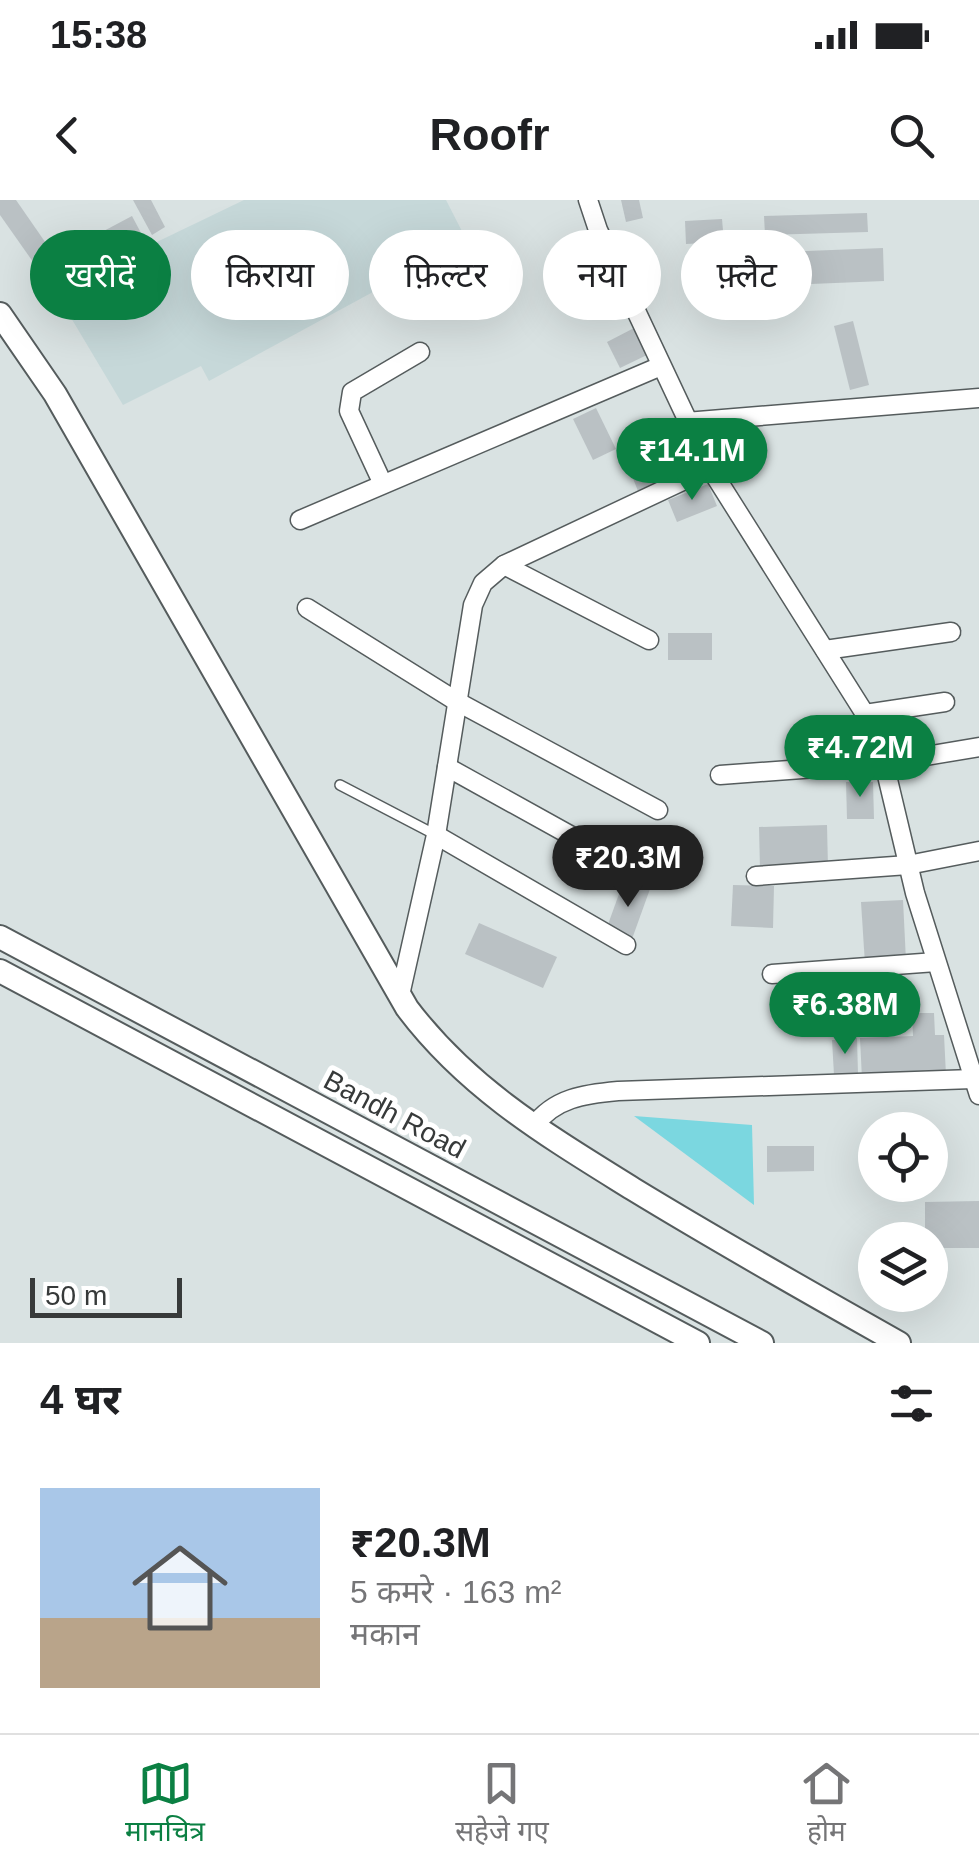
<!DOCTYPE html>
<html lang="hi">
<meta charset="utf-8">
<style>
:root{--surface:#fff;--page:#f6f6f6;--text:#202124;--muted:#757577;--line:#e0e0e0;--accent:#0b8043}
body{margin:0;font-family:Helvetica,"Noto Sans Devanagari",sans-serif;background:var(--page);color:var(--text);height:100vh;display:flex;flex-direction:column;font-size:38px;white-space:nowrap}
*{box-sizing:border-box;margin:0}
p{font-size:32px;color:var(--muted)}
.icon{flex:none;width:55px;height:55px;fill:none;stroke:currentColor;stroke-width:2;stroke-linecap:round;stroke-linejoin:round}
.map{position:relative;height:1143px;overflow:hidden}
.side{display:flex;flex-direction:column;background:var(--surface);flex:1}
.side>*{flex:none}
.banner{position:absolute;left:30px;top:30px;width:920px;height:90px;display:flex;gap:20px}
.controls{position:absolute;left:858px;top:912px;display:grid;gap:20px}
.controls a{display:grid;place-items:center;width:90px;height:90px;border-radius:50%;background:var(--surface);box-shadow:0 10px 40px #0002;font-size:50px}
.scale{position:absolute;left:30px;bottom:25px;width:152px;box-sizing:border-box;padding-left:10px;border:5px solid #373a3a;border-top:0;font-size:28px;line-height:35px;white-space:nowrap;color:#373a3a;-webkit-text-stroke:8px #fff;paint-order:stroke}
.price{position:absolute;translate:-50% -85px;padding:0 22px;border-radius:35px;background:var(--accent);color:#fff;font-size:32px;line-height:65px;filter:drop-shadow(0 2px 5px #0008)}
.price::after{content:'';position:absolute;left:50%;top:60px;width:30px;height:22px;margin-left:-15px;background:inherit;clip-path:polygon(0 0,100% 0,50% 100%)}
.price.active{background:#222;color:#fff}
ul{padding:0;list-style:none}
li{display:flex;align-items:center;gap:30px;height:250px;padding:0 40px}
li span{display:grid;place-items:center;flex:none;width:280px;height:200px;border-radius:0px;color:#555}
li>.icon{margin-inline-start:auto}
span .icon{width:120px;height:120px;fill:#fffc;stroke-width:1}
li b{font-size:42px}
h2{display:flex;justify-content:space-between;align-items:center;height:120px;padding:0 40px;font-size:42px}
.tag{padding:0 35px;border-radius:45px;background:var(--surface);box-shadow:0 10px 40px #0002;font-size:35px;line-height:90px}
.tag.active{background:var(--accent);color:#fff}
.status{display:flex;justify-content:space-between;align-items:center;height:70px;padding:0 50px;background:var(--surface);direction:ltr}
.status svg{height:28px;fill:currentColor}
header{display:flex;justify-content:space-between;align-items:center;height:130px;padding:0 40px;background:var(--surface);font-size:45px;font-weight:700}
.menu{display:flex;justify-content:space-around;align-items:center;height:140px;border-top:2px solid var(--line);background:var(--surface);font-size:28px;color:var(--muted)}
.menu a{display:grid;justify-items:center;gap:5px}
.menu .active{color:var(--accent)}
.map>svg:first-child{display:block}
.built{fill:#c6d8d9}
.green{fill:#7bd7e0}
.building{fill:#bac1c4}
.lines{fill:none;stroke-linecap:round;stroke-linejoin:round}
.lane-casing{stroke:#555c5d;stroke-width:12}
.street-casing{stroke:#555c5d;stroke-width:21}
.secondary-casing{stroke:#555c5d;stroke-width:26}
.lane{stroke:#fff;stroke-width:9}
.street{stroke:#fff;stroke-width:18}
.secondary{stroke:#fff;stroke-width:22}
.labels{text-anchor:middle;stroke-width:10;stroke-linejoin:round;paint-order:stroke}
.street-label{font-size:28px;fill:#373a3a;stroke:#fff}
</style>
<div class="status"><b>15:38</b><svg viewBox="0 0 49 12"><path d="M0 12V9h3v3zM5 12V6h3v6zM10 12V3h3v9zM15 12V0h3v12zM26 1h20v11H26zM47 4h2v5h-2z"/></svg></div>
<header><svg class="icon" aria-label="back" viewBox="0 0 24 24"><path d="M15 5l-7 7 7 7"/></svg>Roofr<svg class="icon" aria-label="search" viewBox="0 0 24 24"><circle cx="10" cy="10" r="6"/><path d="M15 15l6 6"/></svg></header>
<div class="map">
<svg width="979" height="1143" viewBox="0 0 979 1143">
<rect width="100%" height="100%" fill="#d9e2e2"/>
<path class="built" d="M244 0H446L467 41 209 181 201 166 123 205 55 91Z"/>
<path class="green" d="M634 916 752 925 754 1005Z"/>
<g class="building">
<path d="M0 0H16L68 75 50 86 0 15Z"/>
<path d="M133 0H151L165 27 152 35Z"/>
<path d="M621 0H639L643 18 626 22Z"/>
<path d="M867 13 868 32 765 35 764 16Z"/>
<path d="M132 16 141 33 109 50 100 33Z"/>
<path d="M722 19 724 42 686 44 685 21Z"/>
<path d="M883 48 884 81 735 87 734 54Z"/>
<path d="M853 121 869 185 850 190 834 126Z"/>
<path d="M636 127 649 154 620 168 607 142Z"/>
<path d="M596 208 616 249 593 260 573 219Z"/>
<path d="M651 240 669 285 640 296 622 251Z"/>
<path d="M708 284 717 306 677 322 668 300Z"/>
<rect x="668" y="433" width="44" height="27"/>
<path d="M846 582H873L874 619H847Z"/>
<path d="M827 625 828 668 760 670 759 627Z"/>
<path d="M624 680 650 689 632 739 606 730Z"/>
<path d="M733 685 774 686 773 728 731 726Z"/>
<path d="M903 700 906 761 865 764 861 702Z"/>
<path d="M479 723 557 757 543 788 465 754Z"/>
<path d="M912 813H934L935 835H944L946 875 862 879 860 838 913 836Z"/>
<path d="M857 838 858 874 834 875 832 840Z"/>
<path d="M767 946H814V971L767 972Z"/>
<path d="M979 1001V1048H930V1040H925V1002Z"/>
</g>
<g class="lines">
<g class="lane-casing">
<path id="lane" d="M340 585 436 635"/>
</g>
<g class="street-casing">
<g id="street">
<path d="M588 0 598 30 710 268 865 514 884 563 915 693 979 895"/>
<path d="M686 222 979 198"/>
<path d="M382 282 349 211 352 192 420 152"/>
<path d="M300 320 661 166"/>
<path d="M504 365 649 440"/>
<path d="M307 408 456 501 658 610"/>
<path d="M825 450 951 432"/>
<path d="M865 514 945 502"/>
<path d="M447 567 604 654"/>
<path d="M720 575 884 563 979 547"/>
<path d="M436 635 626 745"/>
<path d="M756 676 908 665 979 651"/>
<path d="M772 774 936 762"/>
<path d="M400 795 436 635 473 405 483 383 504 365 710 268"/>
<path d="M534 926C554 898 585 894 618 891L973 879"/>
</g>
</g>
<g class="secondary-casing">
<g id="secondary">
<path d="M0 114 55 194 407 808C468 889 548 936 633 989 720 1042 810 1093 899 1143"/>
<path d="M0 737 762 1143"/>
<path d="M0 771 698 1143"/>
</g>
</g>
<use href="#lane" class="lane"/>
<use href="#street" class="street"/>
<use href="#secondary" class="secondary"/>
</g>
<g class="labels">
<g class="street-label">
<text transform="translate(395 914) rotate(28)" y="10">Bandh Road</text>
</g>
</g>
</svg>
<div class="controls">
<a><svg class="icon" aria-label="locate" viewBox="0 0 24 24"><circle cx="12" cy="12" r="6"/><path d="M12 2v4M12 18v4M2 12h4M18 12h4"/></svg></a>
<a><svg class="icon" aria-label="layers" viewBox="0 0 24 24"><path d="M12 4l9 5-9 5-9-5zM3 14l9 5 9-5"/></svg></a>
</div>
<div class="scale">50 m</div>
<b class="price" style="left:692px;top:303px">₹14.1M</b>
<b class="price" style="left:860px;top:600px">₹4.72M</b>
<b class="price active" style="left:628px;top:710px">₹20.3M</b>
<b class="price" style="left:845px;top:857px">₹6.38M</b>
<div class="banner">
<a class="tag active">खरीदें</a>
<a class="tag">किराया</a>
<a class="tag">फ़िल्टर</a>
<a class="tag">नया</a>
<a class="tag">फ़्लैट</a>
</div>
</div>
<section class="side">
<h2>4 घर<svg class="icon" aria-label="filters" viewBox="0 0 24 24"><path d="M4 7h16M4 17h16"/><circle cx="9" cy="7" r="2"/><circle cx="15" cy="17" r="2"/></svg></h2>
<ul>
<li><span style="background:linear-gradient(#a9c7e8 65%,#b9a48a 0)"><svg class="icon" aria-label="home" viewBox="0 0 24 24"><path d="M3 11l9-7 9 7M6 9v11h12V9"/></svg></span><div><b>₹20.3M</b><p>5 कमरे · 163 m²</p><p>मकान</p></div></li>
</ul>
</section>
<nav class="menu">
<a class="active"><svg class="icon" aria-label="map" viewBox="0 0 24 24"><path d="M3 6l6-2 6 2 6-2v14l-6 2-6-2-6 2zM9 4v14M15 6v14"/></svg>मानचित्र</a>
<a><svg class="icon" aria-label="saved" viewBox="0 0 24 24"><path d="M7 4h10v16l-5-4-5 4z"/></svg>सहेजे गए</a>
<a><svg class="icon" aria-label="home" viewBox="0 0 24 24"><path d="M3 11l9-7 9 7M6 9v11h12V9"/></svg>होम</a>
</nav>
